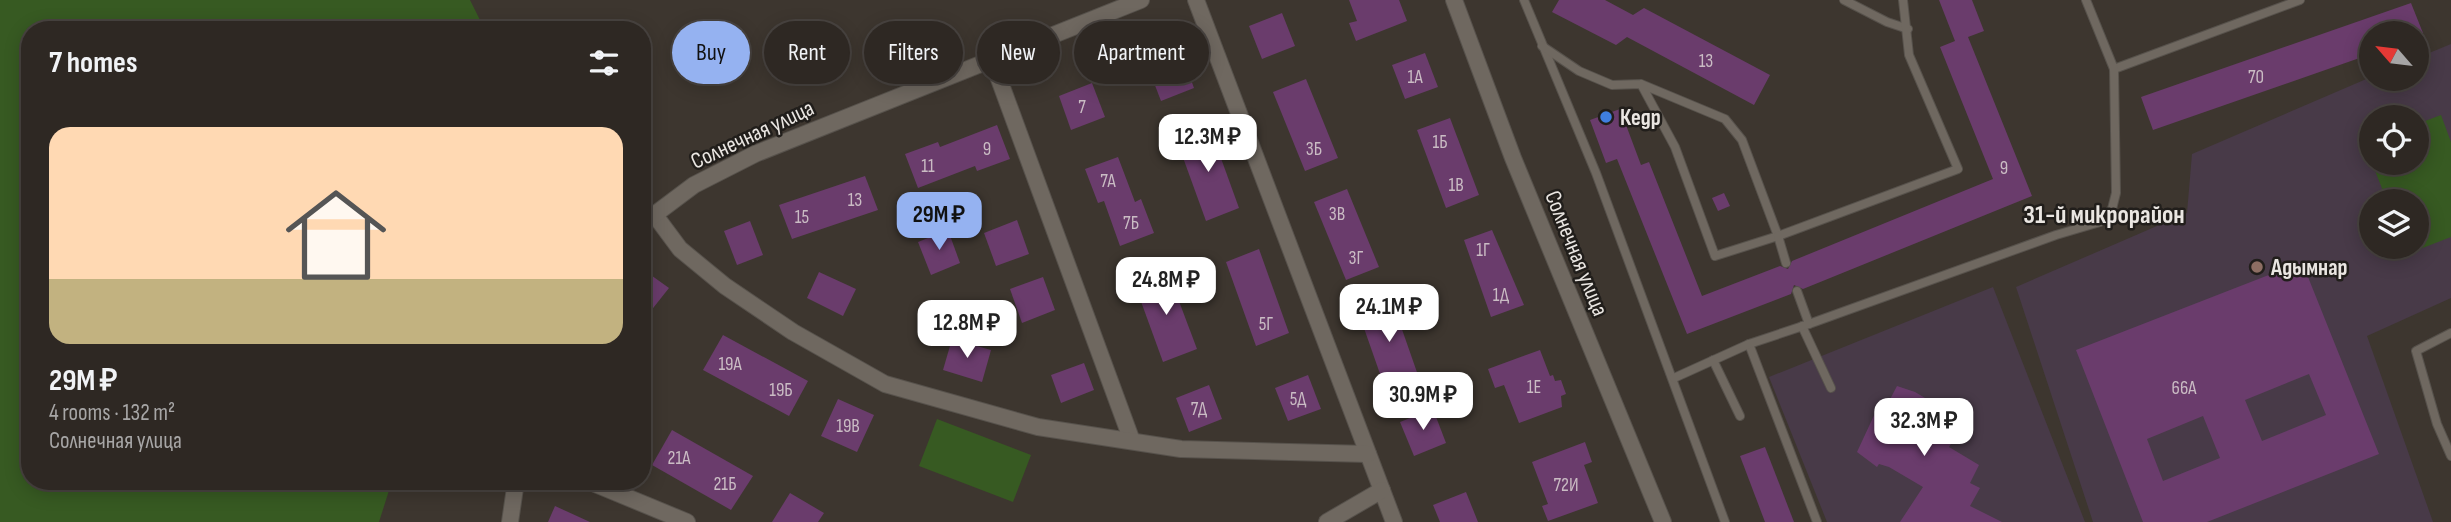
<!DOCTYPE html>
<meta charset="utf-8">
<style>
:root{--surface:#2e2823;--page:#36302b;--text:#f1f3f6;--muted:#a7a6a6;--line:#494441;--accent:#95b2f1}
body{margin:0;font-family:"Sofia Sans Condensed",sans-serif;background:var(--page);color:var(--text);height:100vh;display:flex;flex-direction:column;font-size:26px;white-space:nowrap}
*{box-sizing:border-box;margin:0}
p{font-size:23px;color:var(--muted)}
.icon{flex:none;width:38px;height:38px;fill:none;stroke:currentColor;stroke-width:2;stroke-linecap:round;stroke-linejoin:round}
.map{position:relative;flex:1;overflow:hidden}
.details{position:absolute;left:21px;top:21px;width:630px;height:469px;display:flex;flex-direction:column;background:var(--surface);border-radius:28px;box-shadow:0 4px 18px #0003,0 0 0 2px var(--line)}
.details>*{flex:none}
.hud{position:absolute;left:672px;top:21px;width:665px;height:63px;display:flex;gap:14px}
.needle{width:46px;rotate:298deg}
.fabs{position:absolute;left:2359px;top:21px;display:grid;gap:14px}
.fabs a{display:grid;place-items:center;width:70px;height:70px;border-radius:50%;background:var(--surface);box-shadow:0 4px 18px #0003,0 0 0 2px var(--line);font-size:35px}
.price{position:absolute;translate:-50% -60px;padding:0 16px;border-radius:14px;background:#fff;color:#222;font-size:23px;line-height:46px;filter:drop-shadow(0 2px 4px #0008)}
.price::after{content:'';position:absolute;left:50%;top:42px;width:21px;height:16px;margin-left:-10px;background:inherit;clip-path:polygon(0 0,100% 0,50% 100%)}
.price.selected{background:var(--accent);color:#111}
ul{padding:0;list-style:none}
li{display:grid;align-content:center;gap:14px;height:371px;padding:0 28px}
li span{display:grid;place-items:center;height:217px;border-radius:21px;color:#555}
li>.icon{margin-inline-start:auto}
span .icon{width:126px;height:126px;fill:#fffc;stroke-width:1}
li b{font-size:30px}
h2{display:flex;justify-content:space-between;align-items:center;height:84px;padding:0 28px;font-size:30px}
.tag{padding:0 24px;border-radius:32px;background:var(--surface);box-shadow:0 4px 18px #0003,0 0 0 2px var(--line);font-size:24px;line-height:63px}
.tag.selected{background:var(--accent);color:#111}
.map>svg:first-child{display:block}
.education{fill:#483a48;fill-rule:evenodd}
.green{fill:#375a22}
.building{fill:#6a3c6c;fill-rule:evenodd}
.lines{fill:none;stroke-linecap:round;stroke-linejoin:round}
.service-casing{stroke:#57524c;stroke-width:10}
.minor-casing{stroke:#57524c;stroke-width:18}
.service{stroke:#6f6860;stroke-width:8}
.minor{stroke:#6f6860;stroke-width:16}
.shop-dot{fill:#3f7fe0;stroke:#211e1b;stroke-width:2.5}
.education-dot{fill:#8d6e63;stroke:#211e1b;stroke-width:2.5}
.labels{text-anchor:middle;stroke-width:5;stroke-linejoin:round;paint-order:stroke}
.number-label{font-size:19px;fill:#cabcc4}
.poi-label{font-size:23px;font-weight:bold;fill:#eae6e2;stroke:#211e1b;text-anchor:start}
.street-label{font-size:23px;fill:#eae6e2;stroke:#211e1b}
.quarter-label{font-size:26px;font-weight:bold;fill:#eae6e2;stroke:#211e1b}
</style>
<div class="map">
<svg width="2451" height="522" viewBox="0 0 2451 522">
<rect width="100%" height="100%" fill="#3d362f"/>
<g class="education">
<path d="M2451 44V298L2367 336 2433 522H2093L2016 287 2187 213 2192 154 2371 77 2417 79V58ZM2371 117H2417V163H2371ZM2371 201H2417V247H2371Z"/>
<path d="M1993 287 2085 522H1827L1769 377Z"/>
</g>
<g class="green">
<path d="M0 0H470L485 30H30V481H392L379 522H0Z"/>
<path d="M2441 115 2451 142V237L2407 254 2404 247H2417V201H2387L2372 163H2417V124Z"/>
<path d="M937 419 1031 455 1013 502 919 466Z"/>
</g>
<g class="building">
<path d="M1349 0H1399L1407 21 1356 41 1349 23 1357 21Z"/>
<path d="M1559 0H1605L1633 15 1644 8 1770 75 1754 105 1627 37 1616 45 1552 12Z"/>
<path d="M1939 0H1972L1984 31 1968 37 2032 196 1803 289 1794 285 1791 294 1687 334 1617 159 1606 163 1590 120 1620 109 1641 165 1649 162 1702 296 1780 266 1788 269 1792 261 1993 179 1940 47 1955 41Z"/>
<path d="M2411 3 2423 33H2371V54L2153 130 2141 97Z"/>
<path d="M1282 13 1295 46 1262 59 1249 26Z"/>
<path d="M1425 53 1438 87 1405 99 1392 65Z"/>
<path d="M1182 55 1194 88 1161 101 1148 67Z"/>
<path d="M1306 79 1338 158 1305 171 1273 92Z"/>
<path d="M1092 83 1105 117 1071 130 1059 96Z"/>
<path d="M1450 118 1479 195 1446 208 1417 130Z"/>
<path d="M997 125 1010 159 977 171 975 166 918 188 905 154 938 142 940 147Z"/>
<path d="M1210 128 1239 208 1206 221 1177 141Z"/>
<path d="M1118 157 1135 202 1141 199 1154 233 1120 246 1104 201 1098 203 1085 169Z"/>
<path d="M865 176 878 210 792 239 779 205Z"/>
<path d="M1347 189 1379 267 1346 280 1314 202Z"/>
<path d="M1724 193 1730 206 1718 211 1712 198Z"/>
<path d="M1017 220 1029 254 996 266 984 233Z"/>
<path d="M750 221 763 255 737 265 724 231Z"/>
<path d="M948 230 960 263 931 275 918 242Z"/>
<path d="M1492 230 1524 305 1491 317 1464 240Z"/>
<path d="M1259 249 1289 333 1256 346 1226 262Z"/>
<path d="M2302 262 2379 454 2207 522H2143L2076 350ZM2309 374 2326 415 2262 441 2245 400ZM2203 416 2220 458 2163 481 2147 439Z"/>
<path d="M819 272 856 289 843 316 807 298Z"/>
<path d="M1168 272 1197 349 1163 362 1135 285Z"/>
<path d="M648 273 669 288 642 322V281Z"/>
<path d="M1043 277 1055 310 1022 323 1010 289Z"/>
<path d="M1391 298 1419 378 1386 391 1358 311Z"/>
<path d="M723 335 808 381 789 416 703 370Z"/>
<path d="M952 339 991 350 982 382 943 370Z"/>
<path d="M1540 350 1550 376 1553 375 1555 381 1561 380 1566 394 1561 396 1562 407 1519 423 1504 385 1495 388 1488 369Z"/>
<path d="M1084 363 1094 390 1061 403 1051 375Z"/>
<path d="M1308 375 1321 409 1288 421 1275 388Z"/>
<path d="M1209 385 1222 419 1189 432 1176 398Z"/>
<path d="M1897 386 1915 392 1957 417 1947 436 1954 439 1949 447 1979 465 1970 483 1980 488 1970 506 2002 522H1900L1923 487 1889 467 1879 464 1877 467 1857 452 1877 409 1882 405 1886 407Z"/>
<path d="M838 399 874 415 857 452 821 436Z"/>
<path d="M1433 409 1446 443 1414 456 1400 422Z"/>
<path d="M672 430 753 476 731 510 652 465Z"/>
<path d="M1585 442 1592 462 1584 465 1598 503 1548 521 1542 506 1548 504 1532 462Z"/>
<path d="M1765 447 1794 522H1765L1740 456Z"/>
<path d="M1466 492 1478 522H1440L1433 505Z"/>
<path d="M790 493 824 513 818 522H772Z"/>
<path d="M555 506 590 522H548Z"/>
</g>
<g class="lines">
<g class="service-casing">
<g id="service">
<path d="M1524 0 1596 173 1725 522"/>
<path d="M1844 0 1887 22 1908 29"/>
<path d="M1542 46 1579 71 1612 85 1641 84 1725 119 1742 140 1778 236 1715 256 1675 147 1641 84"/>
<path d="M2114 69 2300 0"/>
<path d="M1786 263 1778 236 1958 169 1909 55 1903 0"/>
<path d="M1809 324 2056 235 2100 222 2112 209 2116 193 2114 69 2086 0"/>
<path d="M1802 326 1831 388"/>
<path d="M2451 333 2416 351 2437 424 2451 456"/>
<path d="M1749 344 1817 522"/>
<path d="M1713 360 1740 416"/>
<path d="M1674 378 1749 344 1809 324 1797 291"/>
</g>
</g>
<g class="minor-casing">
<g id="minor">
<path d="M1196 0 1394 522"/>
<path d="M1454 0 1513 158 1663 522"/>
<path d="M992 60 1132 441"/>
<path d="M654 214 680 249 725 286 793 332 885 384 1038 427 1181 449 1368 454"/>
<path d="M642 224 694 185 755 154 1141 0"/>
<path d="M588 481 687 522"/>
<path d="M510 522 516 481"/>
<path d="M1327 522 1382 490"/>
</g>
</g>
<use href="#service" class="service"/>
<use href="#minor" class="minor"/>
</g>
<circle class="shop-dot" cx="1606" cy="117" r="7"/>
<circle class="education-dot" cx="2257" cy="267" r="7"/>
<g class="labels">
<g class="number-label">
<text x="1706" y="67">13</text>
<text x="1415" y="83">1А</text>
<text x="2256" y="83">70</text>
<text x="1082" y="113">7</text>
<text x="1440" y="148">1Б</text>
<text x="987" y="155">9</text>
<text x="1314" y="155">3Б</text>
<text x="928" y="172">11</text>
<text x="2004" y="174">9</text>
<text x="1108" y="187">7А</text>
<text x="1456" y="191">1В</text>
<text x="855" y="206">13</text>
<text x="1337" y="220">3В</text>
<text x="802" y="223">15</text>
<text x="1131" y="229">7Б</text>
<text x="1483" y="256">1Г</text>
<text x="1356" y="264">3Г</text>
<text x="1501" y="301">1Д</text>
<text x="1266" y="330">5Г</text>
<text x="730" y="370">19А</text>
<text x="1534" y="393">1Е</text>
<text x="2184" y="394">66А</text>
<text x="781" y="396">19Б</text>
<text x="1298" y="405">5Д</text>
<text x="1199" y="415">7Д</text>
<text x="848" y="432">19В</text>
<text x="679" y="464">21А</text>
<text x="725" y="490">21Б</text>
<text x="1566" y="491">72И</text>
</g>
<g class="poi-label">
<text x="1620" y="125">Кедр</text>
<text x="2271" y="275">Адымнар</text>
</g>
<g class="street-label">
<text transform="translate(752 134) rotate(-25)" y="8">Солнечная улица</text>
<text transform="translate(1577 253) rotate(68)" y="8">Солнечная улица</text>
</g>
<g class="quarter-label">
<text x="2104" y="223">31-й микрорайон</text>
</g>
</g>
</svg>
<div class="fabs">
<a><svg class="needle" viewBox="-14 -14 28 28"><path d="M0-13l5 13h-10z" fill="#e53935"/><path d="M0 13l5-13h-10z" fill="#a7a6a6"/></svg></a>
<a><svg class="icon" aria-label="locate" viewBox="0 0 24 24"><circle cx="12" cy="12" r="6"/><path d="M12 2v4M12 18v4M2 12h4M18 12h4"/></svg></a>
<a><svg class="icon" aria-label="layers" viewBox="0 0 24 24"><path d="M12 4l9 5-9 5-9-5zM3 14l9 5 9-5"/></svg></a>
</div>
<b class="price" style="left:1208px;top:174px">12.3M ₽</b>
<b class="price selected" style="left:939px;top:252px">29M ₽</b>
<b class="price" style="left:1166px;top:317px">24.8M ₽</b>
<b class="price" style="left:1389px;top:344px">24.1M ₽</b>
<b class="price" style="left:967px;top:360px">12.8M ₽</b>
<b class="price" style="left:1423px;top:432px">30.9M ₽</b>
<b class="price" style="left:1924px;top:458px">32.3M ₽</b>
<div class="hud">
<a class="tag selected">Buy</a>
<a class="tag">Rent</a>
<a class="tag">Filters</a>
<a class="tag">New</a>
<a class="tag">Apartment</a>
</div>
<section class="details">
<h2>7 homes<svg class="icon" aria-label="filters" viewBox="0 0 24 24"><path d="M4 7h16M4 17h16"/><circle cx="9" cy="7" r="2"/><circle cx="15" cy="17" r="2"/></svg></h2>
<ul>
<li><span style="background:linear-gradient(#ffd9b3 70%,#c2b280 0)"><svg class="icon" aria-label="home" viewBox="0 0 24 24"><path d="M3 11l9-7 9 7M6 9v11h12V9"/></svg></span><div><b>29M ₽</b><p>4 rooms · 132 m²</p><p>Солнечная улица</p></div></li>
</ul>
</section>
</div>
